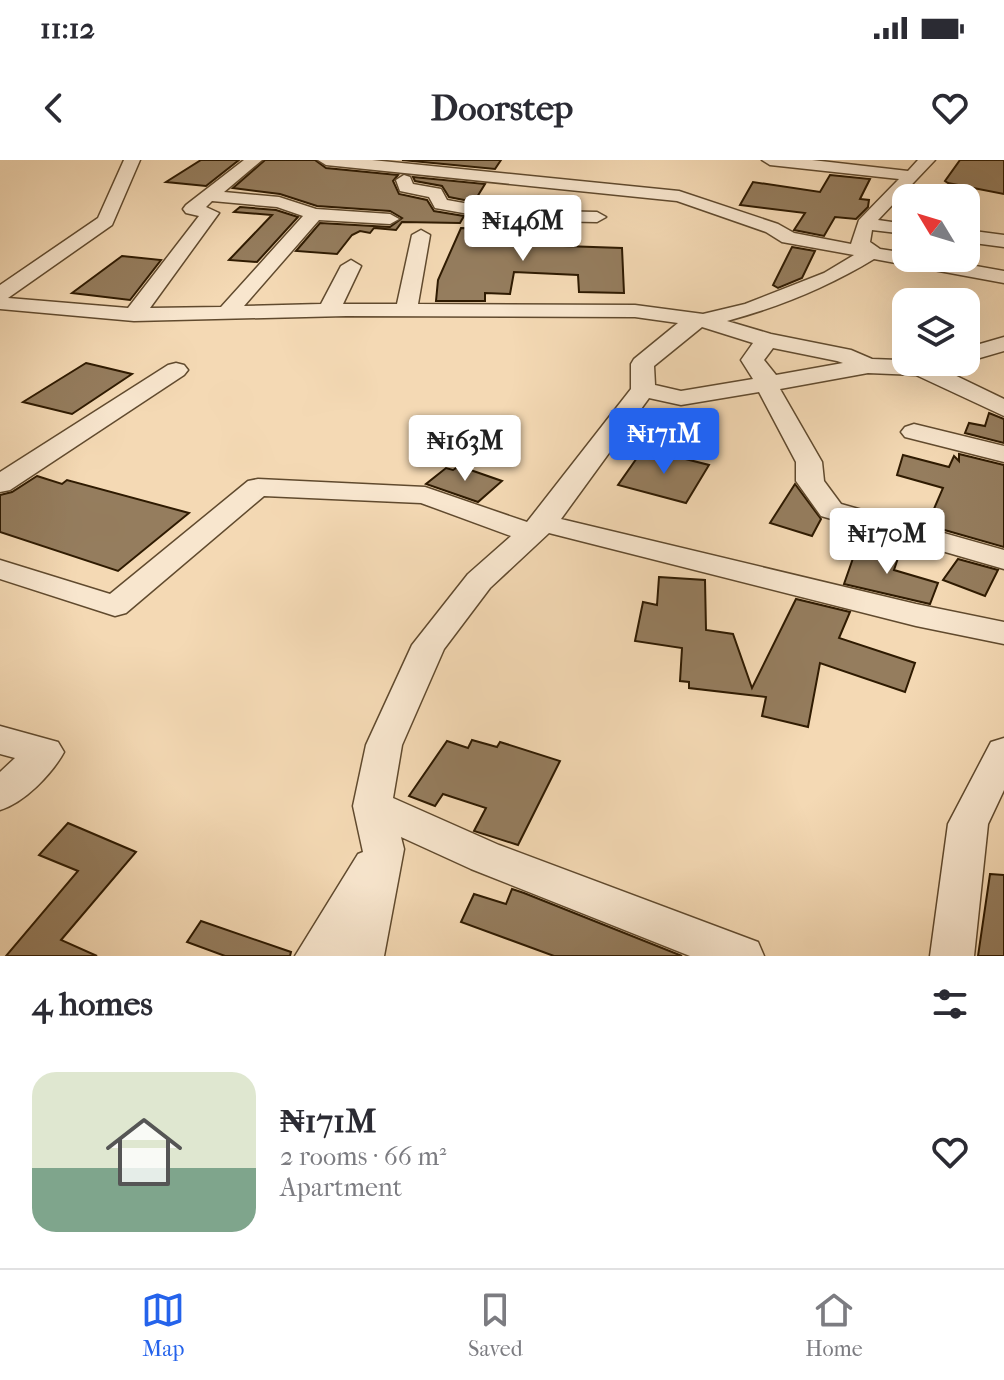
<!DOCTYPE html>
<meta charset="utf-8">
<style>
:root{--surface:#fff;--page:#f7f7f7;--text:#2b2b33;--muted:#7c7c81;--line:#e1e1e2;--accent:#2563eb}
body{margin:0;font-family:"IM FELL French Canon",serif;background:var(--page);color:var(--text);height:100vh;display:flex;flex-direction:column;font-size:30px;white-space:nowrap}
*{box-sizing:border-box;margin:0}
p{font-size:26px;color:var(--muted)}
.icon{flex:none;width:44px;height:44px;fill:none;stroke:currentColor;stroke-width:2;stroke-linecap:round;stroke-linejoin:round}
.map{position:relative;height:796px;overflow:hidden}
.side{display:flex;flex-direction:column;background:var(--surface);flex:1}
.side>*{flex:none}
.needle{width:52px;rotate:308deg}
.tools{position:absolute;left:892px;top:24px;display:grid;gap:16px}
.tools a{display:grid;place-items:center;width:88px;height:88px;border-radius:16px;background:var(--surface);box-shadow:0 8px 32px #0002;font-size:40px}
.price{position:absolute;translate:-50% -68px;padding:0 18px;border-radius:8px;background:#fff;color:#222;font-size:26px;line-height:52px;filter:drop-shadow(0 2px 4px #0008)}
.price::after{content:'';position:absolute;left:50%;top:48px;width:24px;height:18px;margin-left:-12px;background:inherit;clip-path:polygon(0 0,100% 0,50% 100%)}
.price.on{background:var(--accent);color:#fff}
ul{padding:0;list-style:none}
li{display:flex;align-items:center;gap:24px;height:200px;padding:0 32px}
li span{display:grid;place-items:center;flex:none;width:224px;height:160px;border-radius:24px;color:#555}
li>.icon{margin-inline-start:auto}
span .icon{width:96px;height:96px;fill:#fffc;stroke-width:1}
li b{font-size:34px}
h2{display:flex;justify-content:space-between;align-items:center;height:96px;padding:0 32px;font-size:34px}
.status{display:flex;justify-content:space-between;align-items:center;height:56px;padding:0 40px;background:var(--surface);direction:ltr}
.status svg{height:22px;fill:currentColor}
header{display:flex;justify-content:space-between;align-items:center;height:104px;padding:0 32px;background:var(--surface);font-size:36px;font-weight:700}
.dock{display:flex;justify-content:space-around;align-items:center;height:112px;border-top:2px solid var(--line);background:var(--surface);font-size:22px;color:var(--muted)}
.dock a{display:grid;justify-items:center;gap:4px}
.dock .on{color:var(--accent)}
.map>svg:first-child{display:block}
.building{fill:#957d5e;stroke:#2e1a01;stroke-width:2}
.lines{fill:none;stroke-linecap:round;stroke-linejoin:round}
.street-casing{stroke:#604a2e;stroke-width:3}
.street{fill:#f8e6ce;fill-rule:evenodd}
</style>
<div class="status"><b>11:12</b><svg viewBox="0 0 49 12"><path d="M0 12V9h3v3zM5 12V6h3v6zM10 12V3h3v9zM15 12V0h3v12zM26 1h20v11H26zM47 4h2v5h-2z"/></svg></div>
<header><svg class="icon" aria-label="back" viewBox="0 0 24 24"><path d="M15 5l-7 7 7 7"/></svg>Doorstep<svg class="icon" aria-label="heart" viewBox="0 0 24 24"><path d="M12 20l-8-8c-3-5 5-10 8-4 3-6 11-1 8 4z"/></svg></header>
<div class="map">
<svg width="1004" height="796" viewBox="0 0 1004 796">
<rect width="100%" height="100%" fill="#f4d9b4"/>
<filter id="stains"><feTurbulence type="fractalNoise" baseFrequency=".0025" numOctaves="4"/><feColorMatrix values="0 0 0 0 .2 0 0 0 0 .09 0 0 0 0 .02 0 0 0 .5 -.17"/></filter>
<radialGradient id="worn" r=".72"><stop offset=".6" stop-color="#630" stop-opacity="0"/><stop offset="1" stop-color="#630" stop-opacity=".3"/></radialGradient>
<g class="building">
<path d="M201 0H239L206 26 166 22Z"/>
<path d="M265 0H315L326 8 398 15 393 21 399 34 427 40 434 51 464 56 460 63 402 62 396 70 374 68 370 73 360 71 352 75 337 94 296 91 320 63 390 67 402 58 390 51 317 46 280 34 233 28Z"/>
<path d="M402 0H501L495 9Z"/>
<path d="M960 0H1004V34L948 23 945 21Z"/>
<path d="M830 15 870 19 860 39 869 40 868 47 856 59 835 57 824 76 794 70 805 53 740 45 753 22 820 32Z"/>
<path d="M413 17 485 24 474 42 449 37 442 26 415 21Z"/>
<path d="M240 47 276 50 298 57 257 102 229 100 272 55 234 52Z"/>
<path d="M461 68 566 70 564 86 622 88 624 133 579 132 578 115 514 112 510 134 485 133V141H436L438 120Z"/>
<path d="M792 87 815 91 802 118 778 128 773 125Z"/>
<path d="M122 96 161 100 130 140 72 133Z"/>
<path d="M86 203 132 214 72 254 23 242Z"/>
<path d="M989 253 1004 259V283L965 273 969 263 985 266Z"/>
<path d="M650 290 709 305 686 343 618 325 639 295 645 296Z"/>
<path d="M959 294 1004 305V387L927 365 943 328 897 315 903 295 949 307 954 296 959 301Z"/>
<path d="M459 306 502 321 478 342 426 324 446 308 453 310Z"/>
<path d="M37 316 62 324 67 320 189 353 118 411 0 372V335L12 332Z"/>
<path d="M795 324 821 359 812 376 770 363Z"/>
<path d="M858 384 899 395 894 410 938 423 930 444 844 424Z"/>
<path d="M958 399 998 410 985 436 943 420Z"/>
<path d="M659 417 705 420 706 470 733 474 752 528 796 439 850 452 839 478 915 503 905 532 820 503 808 567 762 556 766 537 689 528V522L680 521 682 488 635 481 643 442 657 445Z"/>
<path d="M472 580 497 587 500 582 560 601 518 685 474 671 486 648 443 634 435 646 409 636 447 581 468 588Z"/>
<path d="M68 663 136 692 61 780 97 796H6L78 711 39 695Z"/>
<path d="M990 714 1004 715V796H978Z"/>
<path d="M512 729 524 733 682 796H554L461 762 474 734 506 744Z"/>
<path d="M201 761 291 792 290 796H225L187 782Z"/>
</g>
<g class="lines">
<g class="street-casing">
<g id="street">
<path d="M124 0H140L112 65 8 138 128 148 199 56 186 53 183 49 186 45 244 0H262L224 32 279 37 316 49 390 54 399 59 390 64 319 60 244 146 321 144 341 106 351 100 361 106 343 144H397L412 75 421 70 430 75 418 144 635 145 703 154 745 144 824 113 854 95 782 82 766 72 677 41 326 5 318 0H372L679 31 778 64 794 73 851 84 859 60 899 19 770 5 762 0H812L908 11 918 0H935L878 60 906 64V74L872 70 870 82 880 89 906 93V98H931L1004 111V123L874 99C828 127 779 147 727 161L771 174 851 190 872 199 952 202 942 209 1004 239V256L916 215 868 213 780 229 822 302 824 321 841 344 1004 390V409L821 356 796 321V302L759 232 681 245 649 238 561 359 916 444 1004 462V484L916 466 549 373 490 428 444 489 402 585 393 638 499 685 758 782 764 796H690L471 709 401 677 404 689 384 796H295L358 694 363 692 353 646 366 585 412 485 468 414 511 376 421 343 264 336 126 453 115 456 0 419V400L110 434 248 321 258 319 425 327 527 362 631 229V204L634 199 678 163 635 157 346 156 134 161 0 149V125L98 58ZM212 41 277 47 303 56 221 147 150 148 219 53 206 47ZM702 167 753 183 741 200 753 219 681 231 655 225 654 206ZM773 188 837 201 843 203 776 215 764 200Z"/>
<path d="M404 15 410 17 413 24 441 29 447 40 502 50 597 52 606 57 597 62 502 60 441 49 435 48 429 37 400 31 396 20Z"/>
<path d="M966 70 1004 75V87L966 82Z"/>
<path d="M1004 177V191L966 202V188Z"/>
<path d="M176 203 184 205 188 210 184 215 10 330 0 332V312L168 205Z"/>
<path d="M914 264 1004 286V302L905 277 901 272 905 267Z"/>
<path d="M0 566 58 582 64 592C52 614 24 643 0 650V612L15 598 0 594Z"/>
<path d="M1004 578V630L988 664 974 796H930L948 664 991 582Z"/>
</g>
</g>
<use href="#street" class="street"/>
</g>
<rect width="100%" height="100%" filter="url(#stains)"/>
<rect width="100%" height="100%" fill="url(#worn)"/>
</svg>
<div class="tools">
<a><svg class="needle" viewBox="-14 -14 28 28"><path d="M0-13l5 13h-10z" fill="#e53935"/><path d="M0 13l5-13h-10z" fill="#7c7c81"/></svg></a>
<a><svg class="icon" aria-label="layers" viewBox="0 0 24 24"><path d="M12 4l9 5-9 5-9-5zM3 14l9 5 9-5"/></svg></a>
</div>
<b class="price" style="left:523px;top:103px">₦146M</b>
<b class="price on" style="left:664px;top:316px">₦171M</b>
<b class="price" style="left:465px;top:323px">₦163M</b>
<b class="price" style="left:887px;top:416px">₦170M</b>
</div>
<section class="side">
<h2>4 homes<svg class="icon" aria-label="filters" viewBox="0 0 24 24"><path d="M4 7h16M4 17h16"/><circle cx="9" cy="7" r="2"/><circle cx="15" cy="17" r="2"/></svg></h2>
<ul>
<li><span style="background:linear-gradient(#dfe7d0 60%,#7fa58c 0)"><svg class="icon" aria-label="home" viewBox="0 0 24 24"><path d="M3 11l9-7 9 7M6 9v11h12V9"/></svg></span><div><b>₦171M</b><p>2 rooms · 66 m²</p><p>Apartment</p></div><svg class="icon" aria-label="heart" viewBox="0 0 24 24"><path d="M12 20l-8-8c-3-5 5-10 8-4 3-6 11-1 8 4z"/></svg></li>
</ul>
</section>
<nav class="dock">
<a class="on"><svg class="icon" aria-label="map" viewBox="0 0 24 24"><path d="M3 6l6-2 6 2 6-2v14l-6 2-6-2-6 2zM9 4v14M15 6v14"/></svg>Map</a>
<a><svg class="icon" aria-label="saved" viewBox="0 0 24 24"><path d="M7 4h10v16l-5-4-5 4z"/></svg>Saved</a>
<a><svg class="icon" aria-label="home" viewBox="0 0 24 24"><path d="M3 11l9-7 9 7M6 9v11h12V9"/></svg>Home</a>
</nav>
